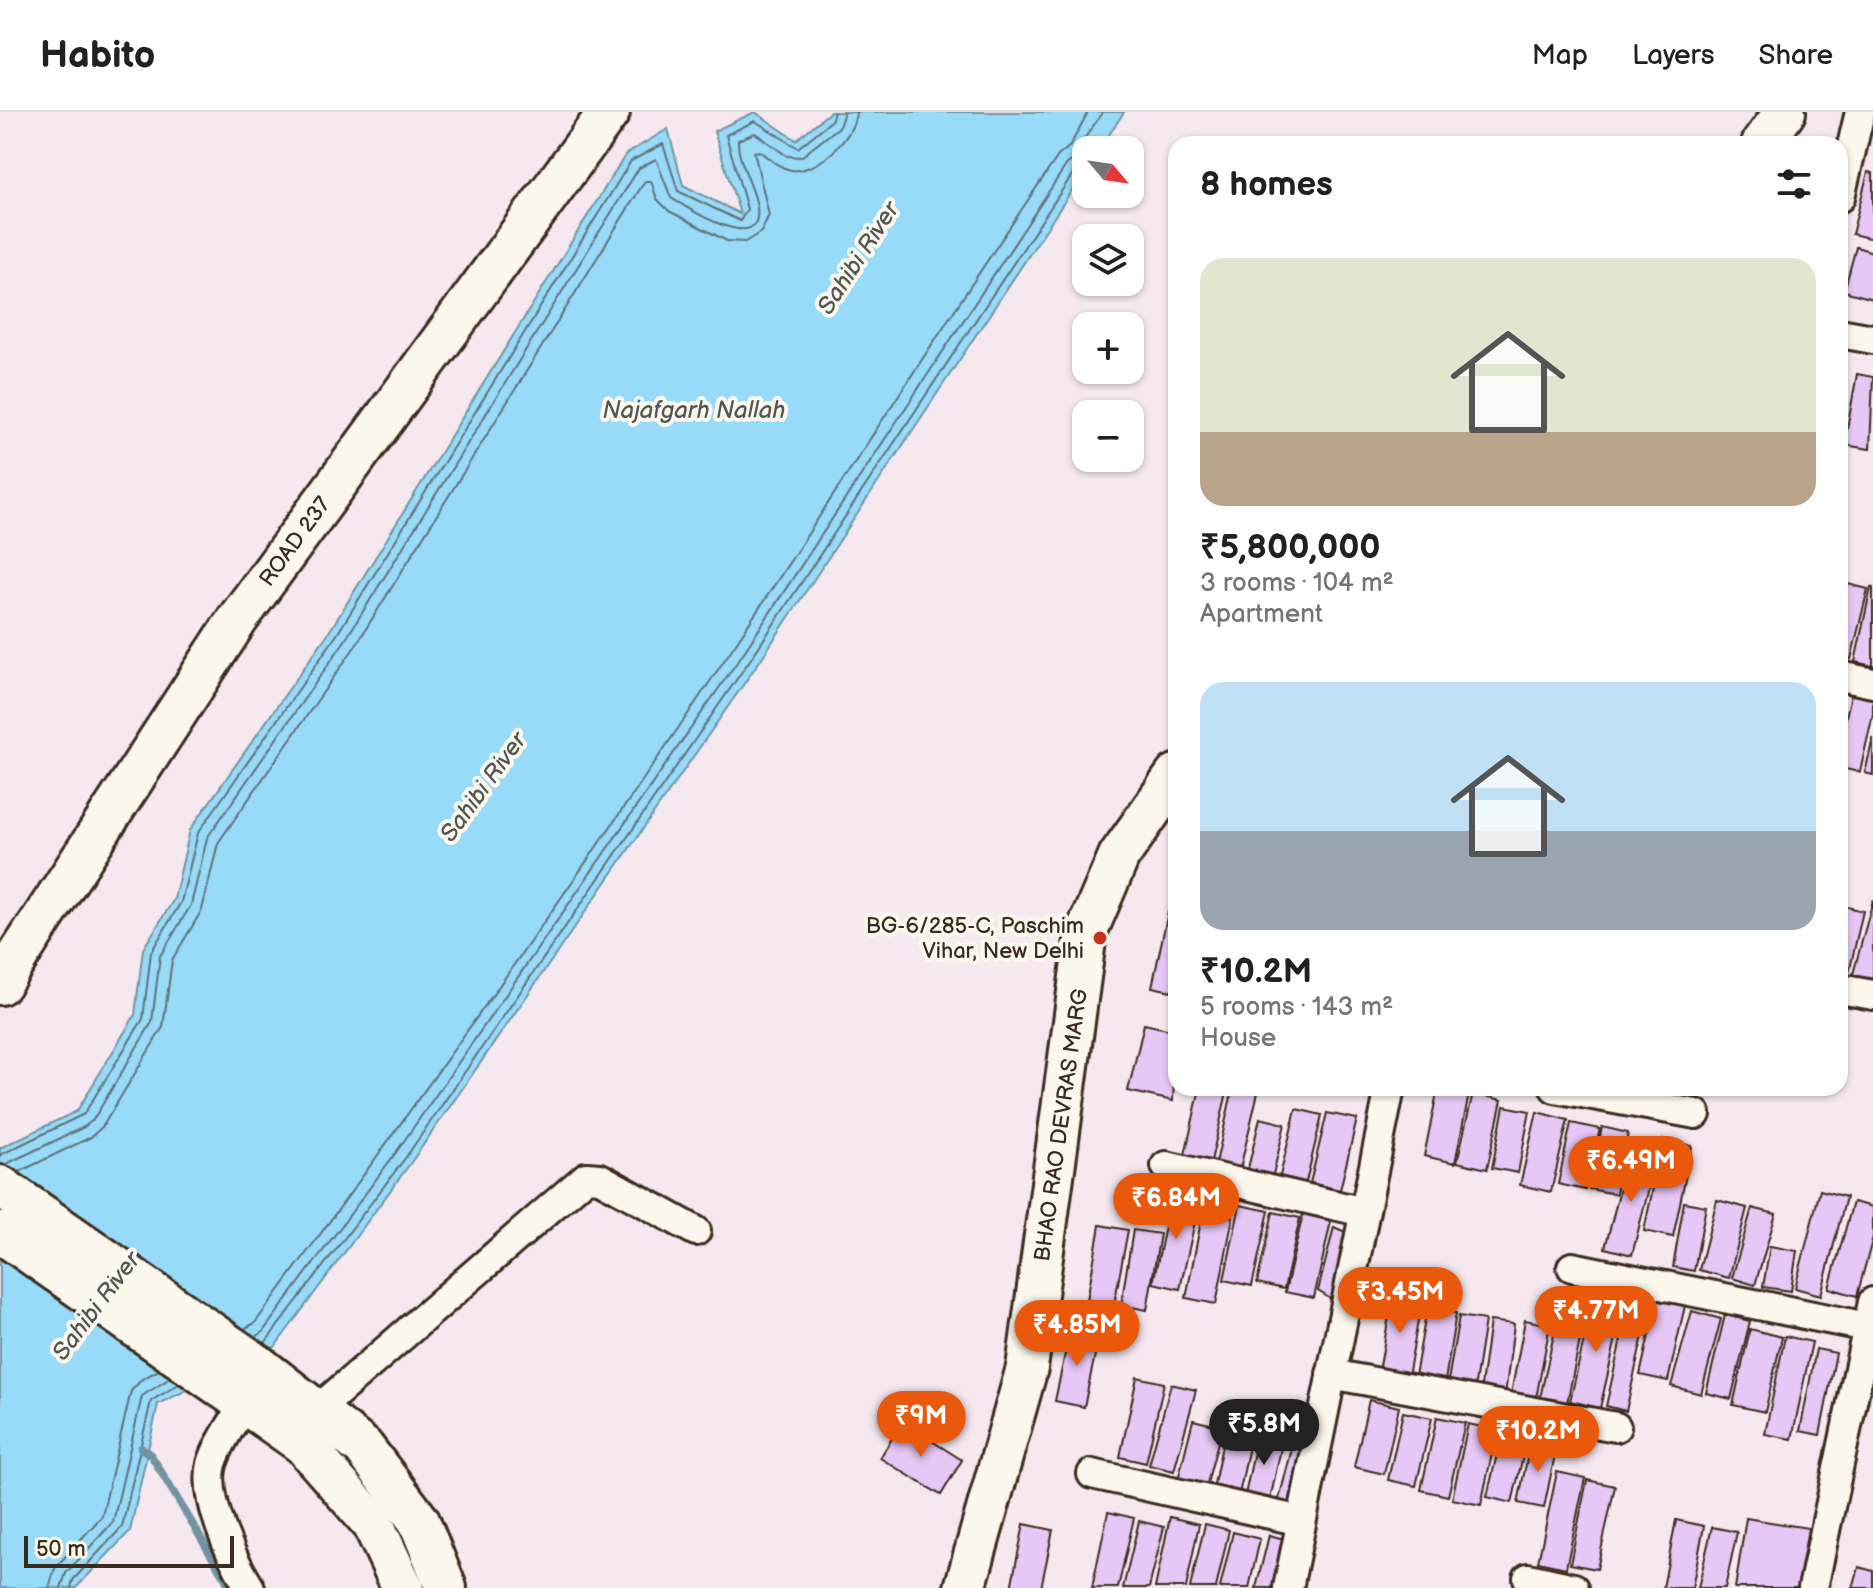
<!DOCTYPE html>
<meta charset="utf-8">
<style>
:root{--surface:#fff;--page:#f6f6f6;--text:#202124;--muted:#757577;--line:#e0e0e0;--accent:#ea580c}
body{margin:0;font-family:"Balsamiq Sans",sans-serif;background:var(--page);color:var(--text);height:100vh;display:flex;flex-direction:column;font-size:30px;white-space:nowrap}
*{box-sizing:border-box;margin:0}
p{font-size:26px;color:var(--muted)}
.icon{flex:none;width:44px;height:44px;fill:none;stroke:currentColor;stroke-width:2;stroke-linecap:round;stroke-linejoin:round}
.map{position:relative;flex:1;overflow:hidden}
.side{position:absolute;left:1168px;top:24px;width:680px;height:960px;display:flex;flex-direction:column;background:var(--surface);border-radius:24px;box-shadow:0 2px 6px #0004}
.side>*{flex:none}
.needle{width:52px;rotate:119deg}
.tools{position:absolute;left:1072px;top:24px;display:grid;gap:16px}
.tools a{display:grid;place-items:center;width:72px;height:72px;border-radius:16px;background:var(--surface);box-shadow:0 2px 6px #0004;font-size:40px}
.scale{position:absolute;left:24px;bottom:20px;width:210px;box-sizing:border-box;padding-left:8px;border:4px solid #3b2a1e;border-top:0;font-size:22px;line-height:28px;white-space:nowrap;color:#3b2a1e;-webkit-text-stroke:6px #fbf7ec;paint-order:stroke}
.price{position:absolute;translate:-50% -68px;padding:0 18px;border-radius:28px;background:var(--accent);color:#fff;font-size:26px;line-height:52px;filter:drop-shadow(0 2px 4px #0008)}
.price::after{content:'';position:absolute;left:50%;top:48px;width:24px;height:18px;margin-left:-12px;background:inherit;clip-path:polygon(0 0,100% 0,50% 100%)}
.price.active{background:#222;color:#fff}
ul{padding:0;list-style:none}
li{display:grid;align-content:center;gap:16px;height:424px;padding:0 32px}
li span{display:grid;place-items:center;height:248px;border-radius:24px;color:#555}
li>.icon{margin-inline-start:auto}
span .icon{width:144px;height:144px;fill:#fffc;stroke-width:1}
li b{font-size:34px}
h2{display:flex;justify-content:space-between;align-items:center;height:96px;padding:0 32px;font-size:34px}
header{display:flex;align-items:center;gap:48px;box-sizing:border-box;height:112px;padding:0 40px;background:var(--surface);border-bottom:2px solid var(--line)}
header strong{font-size:38px}
nav{display:flex;gap:44px;margin-inline-start:auto;font-size:28px}
.map>svg:first-child{display:block}
.water{fill:#97dbf9;stroke:#7294a1;stroke-width:2}
.lines{fill:none;stroke-linecap:round;stroke-linejoin:round}
.shore{stroke:#607176;stroke-width:2}
.stream{stroke:#7294a1;stroke-width:8}
.building{fill:#e7c7f5;stroke:#3b2a1e;stroke-width:2}
.street-casing{stroke:#3b2a1e;stroke-width:34}
.secondary-casing{stroke:#3b2a1e;stroke-width:46}
.street{stroke:#fbf7ec;stroke-width:28}
.secondary{stroke:#fbf7ec;stroke-width:40}
.poi-dot{fill:#c8321e;stroke:#fbf7ec;stroke-width:3}
.labels{text-anchor:middle;stroke-width:8;stroke-linejoin:round;paint-order:stroke}
.street-label{font-size:22px;fill:#3b2a1e;stroke:#fbf7ec}
.poi-label{font-size:22px;fill:#3b2a1e;stroke:#fbf7ec;text-anchor:end}
.water-label{font-size:24px;font-style:italic;fill:#525655;stroke:#fbf7ec}
</style>
<header>
<strong>Habito</strong>
<nav><a>Map</a><a>Layers</a><a>Share</a></nav>
</header>
<div class="map">
<svg width="1873" height="1476" viewBox="0 0 1873 1476">
<rect width="100%" height="100%" fill="#f5e9ef"/>
<filter id="ink" filterUnits="userSpaceOnUse"><feTurbulence type="fractalNoise" baseFrequency=".0125" numOctaves="2"/><feDisplacementMap in="SourceGraphic" scale="16" xChannelSelector="R" yChannelSelector="G"/><feConvolveMatrix kernelMatrix="1 2 1 2 8 2 1 2 1" color-interpolation-filters="sRGB"/></filter>
<g filter="url(#ink)">
<path class="water" d="M755 0 796 28 830 0H1124L1099 38H1086V57L759 550 412 1049 274 1236 158 1292 130 1419 76 1476H0V1036L77 999 135 903 143 837 174 787 190 718 329 520 626 42 668 17 683 73 740 102 714 19Z"/>
<g class="lines">
<g class="shore">
<path d="M0 1043 84 1002 143 907 151 840 181 790 198 721 336 524 631 49 663 32 678 79 740 109 747 97 726 23 755 9 798 36 831 9 834 0"/>
<path d="M4 1053 84 1015 93 1008 152 910 160 844 191 793 207 726 344 530 639 56 656 47 671 86C686 95 764 146 757 95 754 73 737 50 738 28L755 21 787 44 801 45 839 15 844 0"/>
<path d="M19 1060 91 1025 103 1014 163 915 172 848 202 798 218 731 354 536 645 69H651L657 87 669 99 727 129 745 130 761 120 769 103 754 40 759 39C769 46 779 56 791 58 817 62 855 25 856 0"/>
<path d="M244 1217 255 1211C420 988 581 761 736 531 844 369 948 204 1058 44L1070 34 1088 0"/>
<path d="M255 1225 262 1221 397 1039 744 540 1067 52 1082 42 1084 27 1103 0"/>
<path d="M265 1231 406 1045 752 545 1076 57 1086 53"/>
<path d="M49 1476 55 1456 102 1404 131 1279 142 1267 159 1258"/>
<path d="M61 1476 66 1461 113 1410 142 1284 170 1266"/>
<path d="M71 1476 73 1468 122 1415 151 1289 179 1272"/>
</g>
<path class="stream" d="M141 1336 151 1343 231 1476"/>
</g>
<g class="building">
<path d="M1868 60 1873 61V127L1852 122Z"/>
<path d="M1856 135 1873 140V187L1844 179Z"/>
<path d="M1857 262 1873 265 1870 337 1844 333Z"/>
<path d="M1844 471 1868 477 1851 547 1840 545V487Z"/>
<path d="M1871 475 1873 476V554L1855 550Z"/>
<path d="M1852 578 1873 582V602L1860 660 1840 656V632Z"/>
<path d="M1873 626V663L1865 661Z"/>
<path d="M1873 788V872L1852 866Z"/>
<path d="M1840 793 1863 799 1847 870 1840 869Z"/>
<path d="M1168 800 1176 801V880L1152 875Z"/>
<path d="M1144 912 1176 919 1173 989 1128 979Z"/>
<path d="M1200 976H1228L1211 1049 1185 1043Z"/>
<path d="M1233 976H1259L1240 1057 1216 1051Z"/>
<path d="M1438 976 1469 982 1455 1051 1424 1044Z"/>
<path d="M1646 976H1695L1692 990 1645 981Z"/>
<path d="M1473 981 1502 988 1487 1057 1457 1050Z"/>
<path d="M1504 994 1530 999 1518 1061 1492 1056Z"/>
<path d="M1296 997 1322 1003 1305 1074 1279 1068Z"/>
<path d="M1537 1000 1568 1008 1551 1080 1520 1073Z"/>
<path d="M1327 1001 1357 1007 1340 1078 1310 1071Z"/>
<path d="M1260 1006 1285 1012 1271 1071 1246 1065Z"/>
<path d="M1571 1011 1600 1017 1585 1078 1558 1072Z"/>
<path d="M1602 1015 1628 1021 1616 1082 1589 1077Z"/>
<path d="M1663 1028 1692 1034 1673 1125 1644 1119Z"/>
<path d="M1629 1042 1656 1048 1632 1143 1605 1136Z"/>
<path d="M1820 1078 1846 1085 1821 1183 1795 1176Z"/>
<path d="M1172 1082 1200 1087 1180 1177 1153 1171Z"/>
<path d="M1717 1088 1747 1096 1729 1166 1699 1158Z"/>
<path d="M1684 1090 1706 1094 1694 1159 1673 1155Z"/>
<path d="M1853 1090 1873 1095V1125L1857 1184 1829 1176Z"/>
<path d="M1240 1093 1269 1099 1252 1174 1224 1168Z"/>
<path d="M1752 1096 1776 1102 1755 1173 1732 1166Z"/>
<path d="M1203 1099 1233 1105 1216 1192 1186 1186Z"/>
<path d="M1273 1100 1300 1106 1284 1177 1257 1171Z"/>
<path d="M1303 1102 1331 1109 1314 1186 1285 1180Z"/>
<path d="M1100 1113 1128 1118 1114 1193 1087 1188Z"/>
<path d="M1334 1115 1350 1122 1334 1189 1318 1179Z"/>
<path d="M1133 1118 1160 1122 1147 1198 1121 1193Z"/>
<path d="M1770 1134 1797 1139 1791 1179 1763 1175Z"/>
<path d="M1393 1181 1422 1186 1408 1265 1379 1260Z"/>
<path d="M1658 1183 1686 1189 1668 1269 1640 1263Z"/>
<path d="M1593 1189 1623 1196 1600 1296 1570 1289Z"/>
<path d="M1427 1196 1456 1201 1445 1269 1415 1264Z"/>
<path d="M1628 1196 1648 1201 1626 1299 1606 1294Z"/>
<path d="M1692 1199 1721 1207 1701 1282 1671 1274Z"/>
<path d="M1725 1203 1750 1209 1731 1287 1706 1281Z"/>
<path d="M1459 1204 1485 1208 1474 1279 1447 1275Z"/>
<path d="M1525 1208 1550 1213 1535 1292 1510 1287Z"/>
<path d="M1490 1209 1514 1212 1505 1284 1480 1281Z"/>
<path d="M1555 1217 1581 1223 1567 1291 1540 1286Z"/>
<path d="M1750 1217 1782 1225 1765 1300 1733 1293Z"/>
<path d="M1070 1218 1099 1224 1084 1295 1055 1289Z"/>
<path d="M1785 1224 1812 1230 1792 1327 1765 1322Z"/>
<path d="M1816 1237 1836 1241 1820 1323 1800 1319Z"/>
<path d="M1137 1265 1164 1271 1146 1351 1120 1345Z"/>
<path d="M1171 1272 1196 1278 1174 1359 1149 1353Z"/>
<path d="M1369 1288 1399 1295 1384 1362 1354 1355Z"/>
<path d="M1403 1300 1432 1306 1416 1374 1388 1368Z"/>
<path d="M1437 1305 1465 1311 1448 1384 1421 1378Z"/>
<path d="M1193 1308 1222 1315 1205 1379 1177 1372Z"/>
<path d="M1227 1309 1253 1315 1239 1383 1213 1377Z"/>
<path d="M902 1310 962 1348 941 1383 880 1346Z"/>
<path d="M1468 1312 1497 1318 1481 1393 1452 1387Z"/>
<path d="M1259 1316 1284 1322 1269 1393 1244 1388Z"/>
<path d="M1502 1321 1527 1327 1512 1391 1487 1385Z"/>
<path d="M1295 1325 1315 1330 1297 1400 1277 1395Z"/>
<path d="M1531 1328 1557 1333 1544 1396 1518 1391Z"/>
<path d="M1557 1360 1585 1366 1566 1456 1538 1450Z"/>
<path d="M1587 1368 1615 1374 1597 1457 1570 1452Z"/>
<path d="M1108 1400 1134 1406 1118 1476H1092Z"/>
<path d="M1170 1405 1199 1412 1186 1476H1155Z"/>
<path d="M1746 1406 1808 1416 1798 1476H1735Z"/>
<path d="M1676 1408 1704 1414 1692 1476H1663Z"/>
<path d="M1139 1409 1164 1415 1149 1476H1123Z"/>
<path d="M1024 1412 1053 1418 1041 1476H1011Z"/>
<path d="M1205 1412 1229 1418 1216 1476H1190Z"/>
<path d="M1712 1415 1737 1420 1725 1476H1698Z"/>
<path d="M1233 1420 1260 1427 1249 1476H1220Z"/>
<path d="M1269 1423 1292 1429 1280 1476H1256Z"/>
<path d="M1859 1455 1873 1459V1476H1853Z"/>
</g>
<g class="lines">
<g class="street-casing">
<g id="street">
<path d="M1840 85 1860 0"/>
<path d="M1840 221 1873 227"/>
<path d="M1840 564 1873 571"/>
<path d="M1840 877 1873 883"/>
<path d="M1555 976 1696 1002"/>
<path d="M1166 1054 1364 1100"/>
<path d="M1572 1155 1867 1215"/>
<path d="M1331 1262 1616 1315"/>
<path d="M245 1290C235 1309 218 1331 212 1352 203 1386 232 1447 250 1476"/>
<path d="M316 1299 586 1065 600 1066 696 1119"/>
<path d="M1092 1362 1301 1409"/>
<path d="M1528 1466 1574 1476"/>
<path d="M1288 1476 1390 976"/>
<path d="M1813 1476 1873 1190"/>
</g>
</g>
<g class="secondary-casing">
<g id="secondary">
<path d="M1762 32 1785 0"/>
<path d="M0 872 237 508 609 0"/>
<path d="M0 1074 259 1254 363 1335 419 1409 446 1476"/>
<path d="M0 1120 303 1332 373 1412 403 1476"/>
<path d="M965 1476 1027 1256 1086 821 1119 744 1176 663"/>
</g>
</g>
<use href="#street" class="street"/>
<use href="#secondary" class="secondary"/>
</g>
</g>
<circle class="poi-dot" cx="1100" cy="826" r="8"/>
<g class="labels">
<g class="street-label">
<text transform="translate(294 429) rotate(-54)" y="8">ROAD 237</text>
<text transform="translate(1060 1013) rotate(-82)" y="8">BHAO RAO DEVRAS MARG</text>
</g>
<g class="poi-label">
<text x="1084" y="821">BG-6/285-C, Paschim<tspan x="1084" dy="25">Vihar, New Delhi</tspan></text>
</g>
<g class="water-label">
<text transform="translate(858 146) rotate(-57)" y="8">Sahibi River</text>
<text x="694" y="306">Najafgarh Nallah</text>
<text transform="translate(483 675) rotate(-54)" y="8">Sahibi River</text>
<text transform="translate(96 1194) rotate(-53)" y="8">Sahibi River</text>
</g>
</g>
</svg>
<div class="tools">
<a><svg class="needle" viewBox="-14 -14 28 28"><path d="M0-13l5 13h-10z" fill="#e53935"/><path d="M0 13l5-13h-10z" fill="#757577"/></svg></a>
<a><svg class="icon" aria-label="layers" viewBox="0 0 24 24"><path d="M12 4l9 5-9 5-9-5zM3 14l9 5 9-5"/></svg></a>
<a>+</a>
<a>−</a>
</div>
<div class="scale">50 m</div>
<b class="price" style="left:1631px;top:1092px">₹6.49M</b>
<b class="price" style="left:1176px;top:1129px">₹6.84M</b>
<b class="price" style="left:1400px;top:1223px">₹3.45M</b>
<b class="price" style="left:1596px;top:1242px">₹4.77M</b>
<b class="price" style="left:1077px;top:1256px">₹4.85M</b>
<b class="price" style="left:921px;top:1347px">₹9M</b>
<b class="price active" style="left:1264px;top:1355px">₹5.8M</b>
<b class="price" style="left:1538px;top:1362px">₹10.2M</b>
<section class="side">
<h2>8 homes<svg class="icon" aria-label="filters" viewBox="0 0 24 24"><path d="M4 7h16M4 17h16"/><circle cx="9" cy="7" r="2"/><circle cx="15" cy="17" r="2"/></svg></h2>
<ul>
<li><span style="background:linear-gradient(#dfe7d0 70%,#b9a48a 0)"><svg class="icon" aria-label="home" viewBox="0 0 24 24"><path d="M3 11l9-7 9 7M6 9v11h12V9"/></svg></span><div><b>₹5,800,000</b><p>3 rooms · 104 m²</p><p>Apartment</p></div></li>
<li><span style="background:linear-gradient(#bfe0f5 60%,#9aa5b1 0)"><svg class="icon" aria-label="home" viewBox="0 0 24 24"><path d="M3 11l9-7 9 7M6 9v11h12V9"/></svg></span><div><b>₹10.2M</b><p>5 rooms · 143 m²</p><p>House</p></div></li>
</ul>
</section>
</div>
